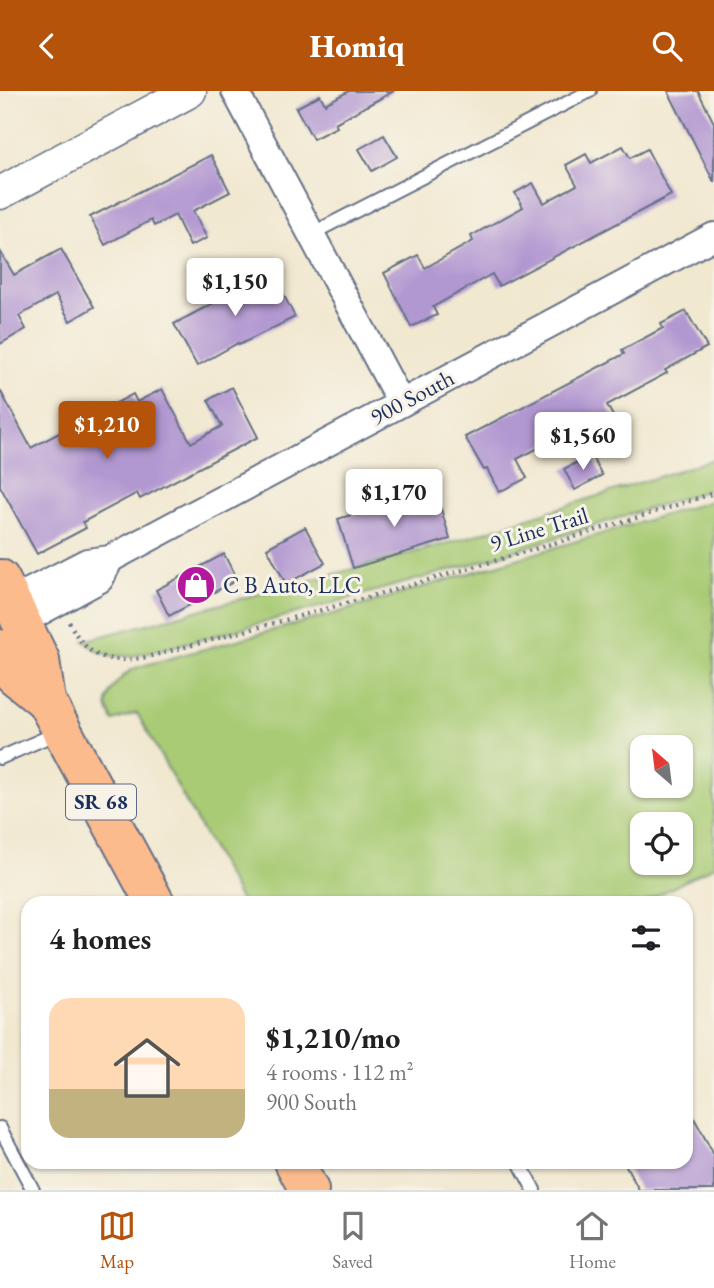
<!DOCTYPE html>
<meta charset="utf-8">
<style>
:root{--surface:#fff;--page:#f6f6f6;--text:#202124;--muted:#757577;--line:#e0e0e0;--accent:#b45309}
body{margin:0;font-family:"EB Garamond",serif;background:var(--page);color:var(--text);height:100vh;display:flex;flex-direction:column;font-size:26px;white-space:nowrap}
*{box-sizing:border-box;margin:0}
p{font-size:23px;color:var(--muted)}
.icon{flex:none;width:38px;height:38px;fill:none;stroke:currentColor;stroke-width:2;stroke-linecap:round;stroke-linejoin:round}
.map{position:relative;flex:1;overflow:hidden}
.panel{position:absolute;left:21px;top:805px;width:672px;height:273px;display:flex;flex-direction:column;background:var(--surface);border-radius:21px;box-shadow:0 2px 5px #0004}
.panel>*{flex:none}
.needle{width:46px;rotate:332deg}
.tools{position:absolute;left:630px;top:644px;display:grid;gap:14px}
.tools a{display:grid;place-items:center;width:63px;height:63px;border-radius:14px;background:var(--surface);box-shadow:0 2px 5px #0004;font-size:35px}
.price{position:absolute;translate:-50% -60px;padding:0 16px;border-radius:7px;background:#fff;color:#222;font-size:23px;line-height:46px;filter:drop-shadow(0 2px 4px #0008)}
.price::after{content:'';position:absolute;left:50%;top:42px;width:21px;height:16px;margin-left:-10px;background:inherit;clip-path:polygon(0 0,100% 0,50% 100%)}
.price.active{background:var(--accent);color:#fff}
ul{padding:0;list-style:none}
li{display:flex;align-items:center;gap:21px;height:175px;padding:0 28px}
li span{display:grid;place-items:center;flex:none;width:196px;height:140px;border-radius:21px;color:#555}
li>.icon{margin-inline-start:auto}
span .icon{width:84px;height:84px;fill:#fffc;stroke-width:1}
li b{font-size:30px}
h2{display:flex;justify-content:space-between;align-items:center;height:84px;padding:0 28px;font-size:30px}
header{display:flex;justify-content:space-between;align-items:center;height:91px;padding:0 28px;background:var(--accent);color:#fff;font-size:32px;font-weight:800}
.menu{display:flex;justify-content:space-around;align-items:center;height:98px;border-top:2px solid var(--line);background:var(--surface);font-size:19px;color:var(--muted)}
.menu a{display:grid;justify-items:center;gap:4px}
.menu .active{color:var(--accent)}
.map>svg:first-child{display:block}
.green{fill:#a9cb74;stroke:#627d69;stroke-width:2;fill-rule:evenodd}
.building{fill:#b298d1}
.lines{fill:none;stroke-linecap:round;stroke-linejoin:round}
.service-casing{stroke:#667086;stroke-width:16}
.minor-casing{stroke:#667086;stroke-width:30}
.tertiary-casing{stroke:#667086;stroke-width:35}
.primary-casing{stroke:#667086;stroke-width:42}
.path{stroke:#667086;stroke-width:4.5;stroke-dasharray:2 5;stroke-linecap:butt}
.service{stroke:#fff;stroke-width:12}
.minor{stroke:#fff;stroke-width:26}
.tertiary{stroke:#fff;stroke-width:32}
.primary{stroke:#fbbb8d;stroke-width:38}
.labels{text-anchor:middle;stroke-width:6;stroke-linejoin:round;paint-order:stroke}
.shield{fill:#f7f3e8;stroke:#5d6a87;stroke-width:2}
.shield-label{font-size:21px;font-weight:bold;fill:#1b2f5e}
.street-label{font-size:23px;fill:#1b2f5e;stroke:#f7f3e8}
.poi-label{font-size:23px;fill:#1b2f5e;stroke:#f7f3e8;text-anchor:start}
</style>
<header><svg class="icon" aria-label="back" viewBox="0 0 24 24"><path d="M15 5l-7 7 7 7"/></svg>Homiq<svg class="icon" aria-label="search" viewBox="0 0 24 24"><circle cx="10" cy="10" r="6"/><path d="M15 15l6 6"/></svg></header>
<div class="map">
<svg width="714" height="1099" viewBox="0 0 714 1099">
<rect width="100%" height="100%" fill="#f7f3e8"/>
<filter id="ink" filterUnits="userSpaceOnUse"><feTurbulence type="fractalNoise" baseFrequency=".0143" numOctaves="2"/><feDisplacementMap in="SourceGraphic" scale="14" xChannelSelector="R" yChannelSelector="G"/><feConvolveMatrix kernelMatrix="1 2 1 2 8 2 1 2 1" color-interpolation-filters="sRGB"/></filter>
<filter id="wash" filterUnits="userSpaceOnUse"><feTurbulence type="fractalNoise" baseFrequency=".00686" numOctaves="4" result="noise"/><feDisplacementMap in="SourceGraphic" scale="28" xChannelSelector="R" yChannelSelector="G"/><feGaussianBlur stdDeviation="1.57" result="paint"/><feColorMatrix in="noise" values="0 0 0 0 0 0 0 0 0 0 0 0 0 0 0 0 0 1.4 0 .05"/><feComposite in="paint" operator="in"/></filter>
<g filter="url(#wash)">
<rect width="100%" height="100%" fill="#f1e8d0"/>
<g class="green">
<path d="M714 368V397L472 473 207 547 132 565H112L96 559 84 550 453 451Z"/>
<path d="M714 409V775L643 812H242L137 622 113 630C111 625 108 619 107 614 107 598 125 581 138 576L333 523ZM681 656V695H642V656ZM681 733V772H642V733Z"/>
</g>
<g id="blocks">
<g class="building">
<path d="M349 0H394L335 32 337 36 313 48 296 17 320 4 325 13Z"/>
<path d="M668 0H698L714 32V91Z"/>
<path d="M384 44 397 66 372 80 359 58Z"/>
<path d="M623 55 630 67 647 58 671 104 499 195 492 183 433 216 437 224 411 236 384 182 418 164 425 177 473 150 471 145 523 116 515 102 533 92 544 112 577 94 566 74 586 63 591 72Z"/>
<path d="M211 64 230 101 193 120 207 147 190 155 175 124 154 135 151 129 105 154 90 126Z"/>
<path d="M61 158 94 216 70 230 56 204 19 225 26 238 0 253V160L14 184Z"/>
<path d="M271 179 295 226 239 254 238 252 197 275 174 233 217 210 216 208Z"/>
<path d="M686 220 707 256 665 279 667 282 607 314 627 351 603 364 581 323 550 340 554 349 517 368 527 387 499 401 487 378 484 379 465 346 624 263 622 259 663 237 661 233Z"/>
<path d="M232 296 258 346 140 408 137 402 83 431 86 437 37 463 0 395V299L31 357 133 303 137 311 162 298 191 352 222 335 208 309Z"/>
<path d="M591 364 602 384 575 399 564 378Z"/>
<path d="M435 398 450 448 353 477 338 428Z"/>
<path d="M305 436 325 472 286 493 267 457Z"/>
<path d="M224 463 237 489 169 525 156 499Z"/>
<path d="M686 1012 714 1064V1099H639L624 1071H686Z"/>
</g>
</g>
</g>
<g filter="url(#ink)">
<use href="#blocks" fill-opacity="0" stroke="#667086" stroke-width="2"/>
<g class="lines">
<g class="service-casing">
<g id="service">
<path d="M311 143 590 0"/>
<path d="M0 667 57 642"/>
<path d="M0 1037 33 1099"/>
<path d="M519 1071 534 1099"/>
</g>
</g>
<g class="minor-casing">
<g id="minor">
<path d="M235 0 401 312"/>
<path d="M11 510 87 471 110 468 714 145"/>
<path d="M21 531 100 488 110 468"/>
</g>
</g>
<g class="tertiary-casing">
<path id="tertiary" d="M0 102 190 0"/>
</g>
<g class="primary-casing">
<g id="primary">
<path d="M0 488 40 569 46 610 155 812"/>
<path d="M0 558 14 584 46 610"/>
<path d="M294 1071 309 1099"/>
</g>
</g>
<path class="path" d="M69 531C88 568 107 573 147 566 337 516 527 463 714 402"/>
<use href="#service" class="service"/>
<use href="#minor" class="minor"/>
<use href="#tertiary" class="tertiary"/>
<use href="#primary" class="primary"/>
</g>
</g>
<defs>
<g id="shop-disc" transform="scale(2.0125)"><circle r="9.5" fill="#b5179e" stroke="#f7f3e8"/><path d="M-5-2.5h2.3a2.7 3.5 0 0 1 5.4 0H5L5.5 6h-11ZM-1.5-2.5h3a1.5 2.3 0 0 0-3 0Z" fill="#fff"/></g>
</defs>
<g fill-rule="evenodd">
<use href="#shop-disc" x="196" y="494"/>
</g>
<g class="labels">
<rect class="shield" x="66" y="693.5" width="70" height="35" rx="5"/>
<g class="shield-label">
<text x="101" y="718">SR 68</text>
</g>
<g class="street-label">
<text transform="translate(412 306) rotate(-28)" y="8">900 South</text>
<text transform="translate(539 438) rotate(-17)" y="8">9 Line Trail</text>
</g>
<g class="poi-label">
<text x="223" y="502">C B Auto, LLC</text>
</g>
</g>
</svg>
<div class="tools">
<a><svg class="needle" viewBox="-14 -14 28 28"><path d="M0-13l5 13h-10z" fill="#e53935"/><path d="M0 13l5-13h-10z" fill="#757577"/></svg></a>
<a><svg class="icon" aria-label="locate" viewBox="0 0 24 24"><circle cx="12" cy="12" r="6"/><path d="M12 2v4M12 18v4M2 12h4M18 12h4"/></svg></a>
</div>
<b class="price" style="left:235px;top:227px">$1,150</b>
<b class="price active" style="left:107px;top:370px">$1,210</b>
<b class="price" style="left:583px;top:381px">$1,560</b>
<b class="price" style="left:394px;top:438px">$1,170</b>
<section class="panel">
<h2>4 homes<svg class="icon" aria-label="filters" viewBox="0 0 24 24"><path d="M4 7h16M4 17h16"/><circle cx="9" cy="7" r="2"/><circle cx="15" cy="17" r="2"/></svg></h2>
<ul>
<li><span style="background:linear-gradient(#ffd9b3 65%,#c2b280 0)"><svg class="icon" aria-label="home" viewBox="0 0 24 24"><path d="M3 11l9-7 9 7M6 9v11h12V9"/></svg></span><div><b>$1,210/mo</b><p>4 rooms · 112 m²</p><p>900 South</p></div></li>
</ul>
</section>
</div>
<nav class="menu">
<a class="active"><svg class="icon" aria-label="map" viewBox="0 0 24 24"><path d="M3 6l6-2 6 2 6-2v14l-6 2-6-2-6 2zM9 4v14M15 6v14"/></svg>Map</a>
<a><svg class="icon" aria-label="saved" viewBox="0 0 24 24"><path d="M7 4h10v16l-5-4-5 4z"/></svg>Saved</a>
<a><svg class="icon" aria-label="home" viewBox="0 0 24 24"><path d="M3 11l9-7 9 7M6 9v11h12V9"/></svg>Home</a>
</nav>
